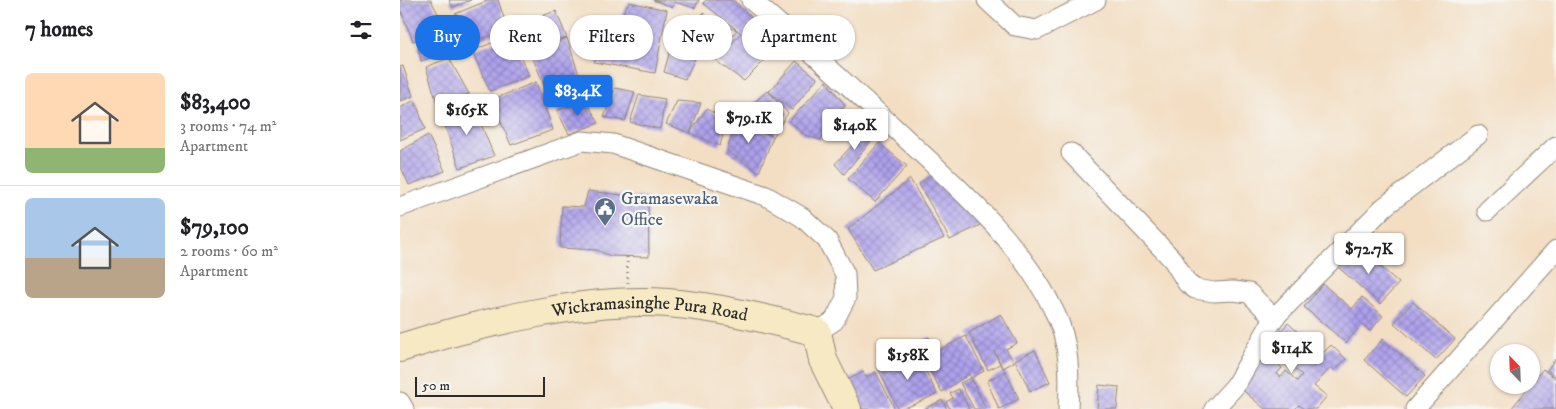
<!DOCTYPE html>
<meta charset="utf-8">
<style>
:root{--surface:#fff;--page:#f2f2f2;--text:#202124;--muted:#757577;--line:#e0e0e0;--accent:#1a73e8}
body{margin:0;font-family:"IM FELL DW Pica",serif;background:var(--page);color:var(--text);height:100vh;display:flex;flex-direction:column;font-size:19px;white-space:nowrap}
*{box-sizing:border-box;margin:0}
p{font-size:16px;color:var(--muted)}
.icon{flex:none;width:28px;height:28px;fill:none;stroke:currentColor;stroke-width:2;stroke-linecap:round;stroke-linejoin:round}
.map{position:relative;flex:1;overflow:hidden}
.sheet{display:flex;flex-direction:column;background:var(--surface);width:400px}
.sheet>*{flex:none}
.guide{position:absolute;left:15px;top:15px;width:475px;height:45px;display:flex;gap:10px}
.needle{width:32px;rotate:337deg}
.tools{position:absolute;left:1090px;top:344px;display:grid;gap:10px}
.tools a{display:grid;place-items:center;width:50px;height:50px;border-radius:50%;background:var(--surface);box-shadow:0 1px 4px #0004;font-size:25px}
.scale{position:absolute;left:15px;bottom:12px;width:130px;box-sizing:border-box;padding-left:5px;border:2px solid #2b2b2b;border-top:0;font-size:14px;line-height:18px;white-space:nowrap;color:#2b2b2b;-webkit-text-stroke:4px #f6f6f2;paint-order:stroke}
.price{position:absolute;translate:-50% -42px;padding:0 11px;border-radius:5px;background:#fff;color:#222;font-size:16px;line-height:32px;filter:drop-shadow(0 1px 2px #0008)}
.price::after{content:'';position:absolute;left:50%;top:30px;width:15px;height:11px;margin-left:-8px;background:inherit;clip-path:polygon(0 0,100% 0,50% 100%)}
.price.active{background:var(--accent);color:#fff}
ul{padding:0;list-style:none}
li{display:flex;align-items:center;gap:15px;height:125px;padding:0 25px}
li+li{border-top:1px solid var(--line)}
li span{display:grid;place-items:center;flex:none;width:140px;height:100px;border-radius:8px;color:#555}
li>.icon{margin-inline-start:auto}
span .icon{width:60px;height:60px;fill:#fffc;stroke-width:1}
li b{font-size:21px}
h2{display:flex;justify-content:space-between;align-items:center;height:60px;padding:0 25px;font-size:21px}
.tag{padding:0 18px;border-radius:22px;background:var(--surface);box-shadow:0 1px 4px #0004;font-size:18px;line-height:45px}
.tag.active{background:var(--accent);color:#fff}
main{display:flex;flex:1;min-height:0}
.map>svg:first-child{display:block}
.building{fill:url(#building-cross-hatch)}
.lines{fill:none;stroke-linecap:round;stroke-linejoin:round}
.street-casing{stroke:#8f8477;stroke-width:21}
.secondary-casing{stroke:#8f8477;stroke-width:30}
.path{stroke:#8f8477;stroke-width:3;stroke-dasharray:1 4;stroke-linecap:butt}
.street{stroke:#fff;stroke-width:19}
.secondary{stroke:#f7e9c3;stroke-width:28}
.labels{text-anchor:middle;stroke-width:4.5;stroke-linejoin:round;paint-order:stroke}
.service-label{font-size:18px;fill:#4e5e75;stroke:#f6f6f2;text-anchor:start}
.street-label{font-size:18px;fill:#2b2b2b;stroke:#f6f6f2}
</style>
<main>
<section class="sheet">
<h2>7 homes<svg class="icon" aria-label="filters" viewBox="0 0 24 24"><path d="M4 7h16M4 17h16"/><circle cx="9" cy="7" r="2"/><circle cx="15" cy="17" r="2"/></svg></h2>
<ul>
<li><span style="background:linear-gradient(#ffd9b3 75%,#8fb573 0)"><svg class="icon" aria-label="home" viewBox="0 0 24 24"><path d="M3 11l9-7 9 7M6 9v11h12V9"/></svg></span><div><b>$83,400</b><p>3 rooms · 74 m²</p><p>Apartment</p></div></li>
<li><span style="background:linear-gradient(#a9c7e8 60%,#b9a48a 0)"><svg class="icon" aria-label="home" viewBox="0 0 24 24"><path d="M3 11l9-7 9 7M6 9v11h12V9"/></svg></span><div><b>$79,100</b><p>2 rooms · 60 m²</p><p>Apartment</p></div></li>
</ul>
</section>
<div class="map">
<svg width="1156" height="409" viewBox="0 0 1156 409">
<defs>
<pattern id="building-cross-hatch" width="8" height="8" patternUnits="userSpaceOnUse" patternTransform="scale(1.25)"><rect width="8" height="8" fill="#ada0ec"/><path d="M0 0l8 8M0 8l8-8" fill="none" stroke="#8d83bf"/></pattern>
</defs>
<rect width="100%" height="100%" fill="#f6f6f2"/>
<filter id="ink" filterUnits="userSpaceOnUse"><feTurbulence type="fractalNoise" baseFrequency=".02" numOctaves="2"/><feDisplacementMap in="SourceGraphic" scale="10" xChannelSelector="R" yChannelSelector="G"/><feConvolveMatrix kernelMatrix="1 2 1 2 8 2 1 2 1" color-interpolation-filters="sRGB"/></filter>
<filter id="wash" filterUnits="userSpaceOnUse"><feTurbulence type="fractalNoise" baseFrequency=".0096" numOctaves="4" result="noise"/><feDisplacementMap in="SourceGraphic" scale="20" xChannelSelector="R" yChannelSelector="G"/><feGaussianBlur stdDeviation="1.12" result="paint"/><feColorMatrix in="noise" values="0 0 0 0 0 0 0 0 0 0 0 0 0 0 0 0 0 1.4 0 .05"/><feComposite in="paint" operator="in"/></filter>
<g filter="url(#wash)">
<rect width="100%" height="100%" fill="#f3dec3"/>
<g id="blocks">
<g class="building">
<path d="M0 0H31L46 30 13 41 0 9Z"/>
<path d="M49 0H71L53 7Z"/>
<path d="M89 0H98L108 30 69 43 55 14Z"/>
<path d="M253 0H299L295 8 274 2 273 7Z"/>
<path d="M306 0H333L375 39 366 53 343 35 367 58 344 81 316 61 341 33 303 3Z"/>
<path d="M229 2 267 10 255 73 194 62Z"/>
<path d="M156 11 167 38 130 47 122 23Z"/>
<path d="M304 13 301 45 298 52 320 24 337 30 309 59 298 52 285 79 264 72 274 36Z"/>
<path d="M111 35 129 76 90 91 72 51Z"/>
<path d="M45 36 49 51 21 61 18 47Z"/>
<path d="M167 38 185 93 152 103 131 54Z"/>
<path d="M49 58 69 94 38 106 26 67Z"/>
<path d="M396 61 417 78 392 110 369 92 388 113 373 137 342 113 368 90 369 92Z"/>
<path d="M3 66 13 96 0 101V67Z"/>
<path d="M426 81 445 105 420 140 405 135 389 121Z"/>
<path d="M136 82 153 130 111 145 91 100Z"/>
<path d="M215 88 235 92 225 121 204 117Z"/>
<path d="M239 95 265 99 260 129 230 122Z"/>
<path d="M185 99 199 123 169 134 157 111Z"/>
<path d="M15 100 25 129 0 140V108Z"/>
<path d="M277 101 301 103 290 133 266 124Z"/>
<path d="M72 102 94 156 60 168 42 118Z"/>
<path d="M306 109 327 119 320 146 290 133Z"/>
<path d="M337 117 373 137 359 172 327 151Z"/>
<path d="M468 128 477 134 444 174 435 164Z"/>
<path d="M28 135 45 171 9 185 0 165V151Z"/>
<path d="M479 143 507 166 475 202 448 179Z"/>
<path d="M532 173 582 224 550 240 519 184Z"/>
<path d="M510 179 544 238 473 270 448 229Z"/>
<path d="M188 191 248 198 249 257 210 256 197 250 160 248 162 206 184 207Z"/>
<path d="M957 246 999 283 980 304 938 267Z"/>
<path d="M923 284 952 309 962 297 983 316 970 331 962 324 946 343 904 307Z"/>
<path d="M1013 302 1055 339 1036 360 994 323Z"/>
<path d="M601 314 617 343 606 349 614 362 603 368 594 351 600 364 588 370 569 333Z"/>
<path d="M888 323 922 354 931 345 946 359 935 371 931 367 914 386 927 396 916 409H904L899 405 895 409H865L839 387 868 355 882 368 877 374 881 377 886 371 897 381 902 375 868 345Z"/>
<path d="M566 336 584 371 571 378 569 374 542 392 515 346 529 337 538 351Z"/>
<path d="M983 339 1025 376 1006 397 964 360Z"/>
<path d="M515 349 537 394 510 406 498 409 477 366 489 362 492 368 504 362 501 356Z"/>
<path d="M635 350 650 382 630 391 615 360Z"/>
<path d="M1156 358V377L1147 370Z"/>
<path d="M1143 369 1156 379V409H1111Z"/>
<path d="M605 371 619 399 599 409 587 381Z"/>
<path d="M463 372 466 377 476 372 495 409H458L444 382Z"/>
<path d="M571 378 586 409H574L560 383Z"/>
<path d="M699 385 719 387 717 409H697Z"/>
<path d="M559 389 569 409H550L546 402 553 398 550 393Z"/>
<path d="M542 400 547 409H524Z"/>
</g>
</g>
</g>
<g filter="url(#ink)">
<use href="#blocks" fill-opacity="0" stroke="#8f8477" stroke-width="1"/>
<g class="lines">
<g class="street-casing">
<g id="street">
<path d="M351 0C403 43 453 90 503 136 558 187 623 244 655 313 670 343 670 377 668 409"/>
<path d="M587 0 615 26 637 30 696 0"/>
<path d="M671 153 773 260 787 283 795 289 814 292 833 291 849 293 874 318"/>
<path d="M0 207 182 141 213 144 366 196 402 217 427 240 445 274 446 298 434 321 417 332"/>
<path d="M1087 211 1156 146"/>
<path d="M0 402 4 409"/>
<path d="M814 409 835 386 874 318 984 207 1078 135"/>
<path d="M1015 409 1156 250"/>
</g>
</g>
<g class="secondary-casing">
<g id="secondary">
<path id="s1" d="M0 348C78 323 187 297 268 303 319 307 368 319 417 332L423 360 447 409"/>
</g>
</g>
<path class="path" d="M227 257 228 283"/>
<use href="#street" class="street"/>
<use href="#secondary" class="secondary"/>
</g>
</g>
<defs>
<g id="civic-pin" transform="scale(1.125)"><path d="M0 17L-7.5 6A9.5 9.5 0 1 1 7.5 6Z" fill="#5c6f8a" stroke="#f6f6f2"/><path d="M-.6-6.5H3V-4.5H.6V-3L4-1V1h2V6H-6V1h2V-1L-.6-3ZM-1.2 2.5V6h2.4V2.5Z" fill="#fff"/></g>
</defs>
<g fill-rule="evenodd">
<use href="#civic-pin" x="205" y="208"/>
</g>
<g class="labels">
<g class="service-label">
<text x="221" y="204">Gramasewaka<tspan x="221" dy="21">Office</tspan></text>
</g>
<g class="street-label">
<text dy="6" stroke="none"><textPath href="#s1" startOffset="255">Wickramasinghe Pura Road</textPath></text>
</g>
</g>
</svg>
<div class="tools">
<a><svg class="needle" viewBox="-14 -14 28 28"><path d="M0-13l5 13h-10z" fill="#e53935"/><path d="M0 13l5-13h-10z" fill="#757577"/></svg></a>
</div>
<div class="scale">50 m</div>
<b class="price active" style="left:178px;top:117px">$83.4K</b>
<b class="price" style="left:67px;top:136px">$165K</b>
<b class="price" style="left:349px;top:144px">$79.1K</b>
<b class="price" style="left:455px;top:151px">$140K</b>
<b class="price" style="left:969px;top:275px">$72.7K</b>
<b class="price" style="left:892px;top:374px">$114K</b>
<b class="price" style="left:508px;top:381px">$158K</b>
<div class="guide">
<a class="tag active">Buy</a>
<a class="tag">Rent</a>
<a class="tag">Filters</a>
<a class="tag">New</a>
<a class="tag">Apartment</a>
</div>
</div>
</main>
